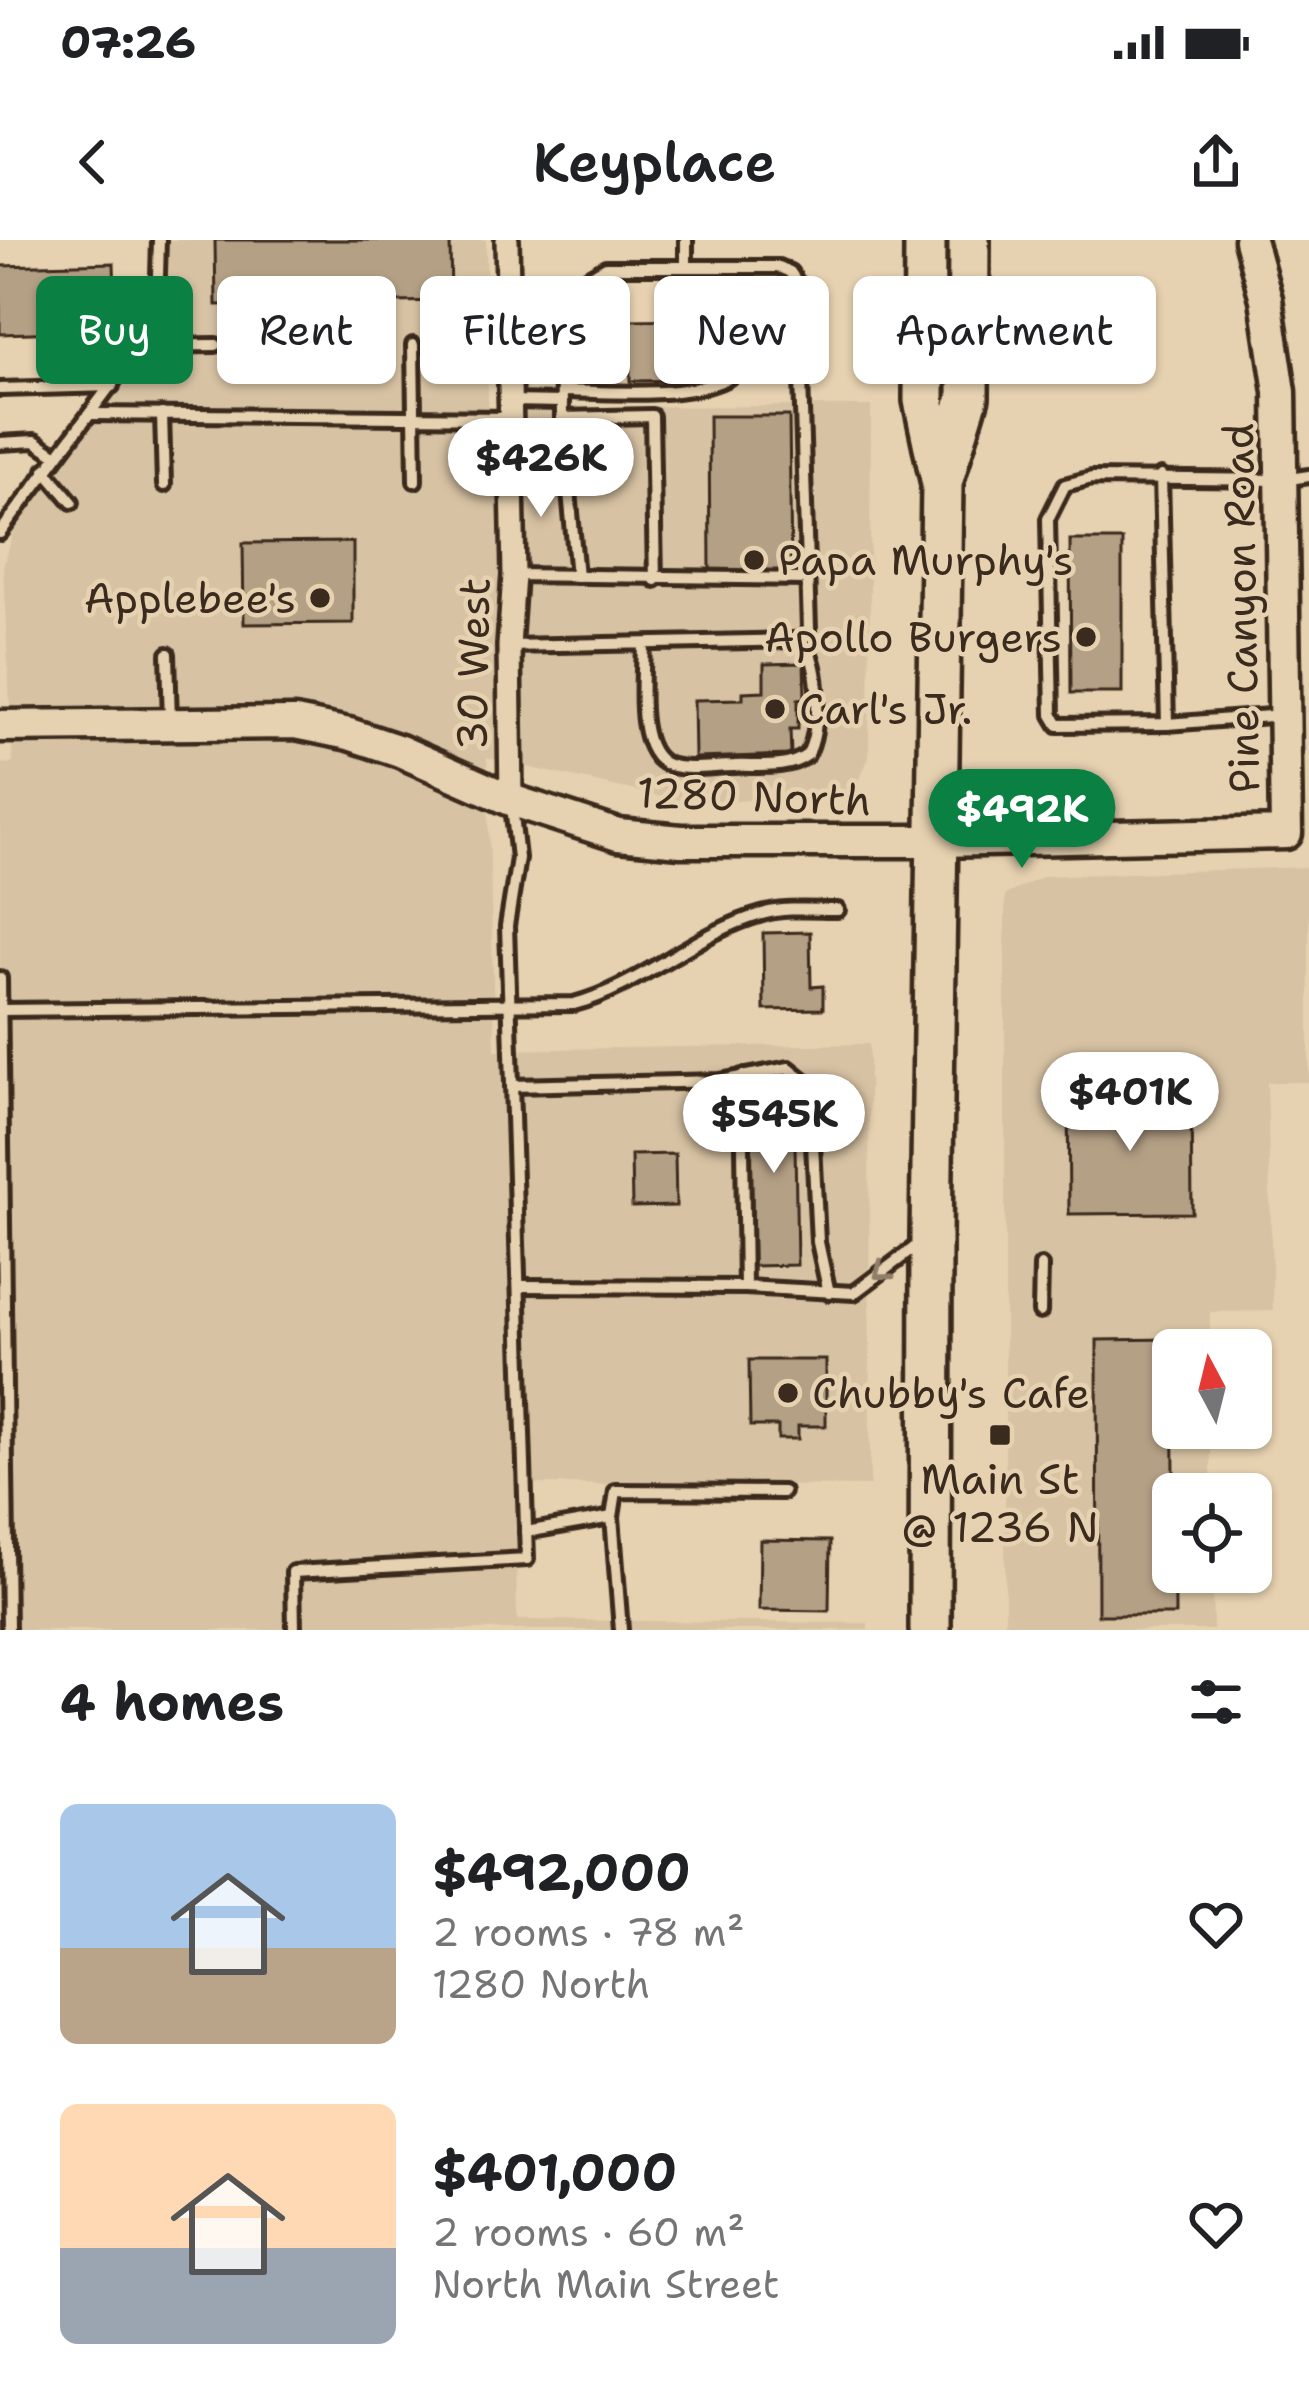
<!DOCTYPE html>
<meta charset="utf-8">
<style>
:root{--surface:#fff;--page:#f6f6f6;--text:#202124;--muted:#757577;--accent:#0b8043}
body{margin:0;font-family:"Shantell Sans",sans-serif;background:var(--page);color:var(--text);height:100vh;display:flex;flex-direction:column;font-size:45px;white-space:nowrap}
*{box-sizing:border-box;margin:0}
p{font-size:39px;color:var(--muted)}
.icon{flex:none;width:66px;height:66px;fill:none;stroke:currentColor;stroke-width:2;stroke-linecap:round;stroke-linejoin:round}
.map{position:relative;height:1390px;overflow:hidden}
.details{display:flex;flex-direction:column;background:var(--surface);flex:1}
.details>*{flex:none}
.guide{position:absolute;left:36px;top:36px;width:1239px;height:108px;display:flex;gap:24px}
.needle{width:78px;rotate:353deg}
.tools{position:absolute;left:1152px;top:1089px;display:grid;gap:24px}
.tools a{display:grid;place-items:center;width:120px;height:120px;border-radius:18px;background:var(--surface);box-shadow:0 3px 9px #0004;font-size:60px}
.price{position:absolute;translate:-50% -102px;padding:0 27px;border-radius:42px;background:#fff;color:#222;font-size:39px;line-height:78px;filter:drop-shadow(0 3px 6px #0008)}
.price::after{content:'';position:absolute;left:50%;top:72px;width:36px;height:27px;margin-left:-18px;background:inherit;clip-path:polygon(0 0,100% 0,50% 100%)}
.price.selected{background:var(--accent);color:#fff}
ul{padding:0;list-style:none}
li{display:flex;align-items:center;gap:36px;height:300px;padding:0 60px}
li span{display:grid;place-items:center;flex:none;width:336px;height:240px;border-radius:18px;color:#555}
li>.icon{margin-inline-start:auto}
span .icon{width:144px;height:144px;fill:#fffc;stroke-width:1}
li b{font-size:51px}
h2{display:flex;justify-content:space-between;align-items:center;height:144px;padding:0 60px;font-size:51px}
.chip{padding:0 42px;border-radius:18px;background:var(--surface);box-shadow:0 3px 9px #0004;font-size:42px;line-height:108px}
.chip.selected{background:var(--accent);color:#fff}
.status{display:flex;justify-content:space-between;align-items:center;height:84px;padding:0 60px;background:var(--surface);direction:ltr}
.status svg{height:33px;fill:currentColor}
header{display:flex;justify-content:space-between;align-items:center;height:156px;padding:0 60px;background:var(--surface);font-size:54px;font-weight:600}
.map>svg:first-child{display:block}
.built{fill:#d7c2a3}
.building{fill:#b4a085;stroke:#3b2a1e;stroke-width:3}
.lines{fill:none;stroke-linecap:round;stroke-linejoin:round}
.lane-casing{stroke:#3b2a1e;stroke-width:20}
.street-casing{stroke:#3b2a1e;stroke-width:30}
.secondary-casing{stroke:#3b2a1e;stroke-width:39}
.highway-casing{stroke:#3b2a1e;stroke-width:48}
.lane{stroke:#e6d1b0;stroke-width:10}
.street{stroke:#e6d1b0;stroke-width:21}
.secondary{stroke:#e6d1b0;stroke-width:30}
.highway{stroke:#e6d1b0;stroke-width:39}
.oneway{stroke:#907e67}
.poi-dot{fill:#3b2a1e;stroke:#e6d1b0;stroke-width:4.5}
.labels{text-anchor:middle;stroke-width:9;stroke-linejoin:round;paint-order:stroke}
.poi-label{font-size:42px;fill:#3b2a1e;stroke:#e6d1b0;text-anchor:start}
.street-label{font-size:42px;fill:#3b2a1e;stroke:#e6d1b0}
</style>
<div class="status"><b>07:26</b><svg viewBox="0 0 49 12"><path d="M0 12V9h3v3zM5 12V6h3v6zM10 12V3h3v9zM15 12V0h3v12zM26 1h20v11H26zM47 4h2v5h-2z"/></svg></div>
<header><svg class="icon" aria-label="back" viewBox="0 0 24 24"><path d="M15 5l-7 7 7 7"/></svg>Keyplace<svg class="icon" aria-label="share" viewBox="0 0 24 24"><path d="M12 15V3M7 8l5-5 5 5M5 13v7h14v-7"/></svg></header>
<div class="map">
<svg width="1309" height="1390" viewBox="0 0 1309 1390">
<rect width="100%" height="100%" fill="#e6d1b0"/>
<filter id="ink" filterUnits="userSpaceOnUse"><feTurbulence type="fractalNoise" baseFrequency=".00833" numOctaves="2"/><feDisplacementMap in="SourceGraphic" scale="24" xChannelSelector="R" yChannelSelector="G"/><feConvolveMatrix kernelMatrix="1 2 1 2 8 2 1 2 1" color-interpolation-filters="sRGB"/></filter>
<g filter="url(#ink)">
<g class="built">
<path d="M169 0H486L488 167 871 166 869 518 850 557 685 562 487 518 495 810 869 804 870 1246 515 1244 517 1380 868 1383V1390H0V524L13 523 3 327 14 291 169 80Z"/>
<path d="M1309 627V842H1267L1273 1071 1210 1072V1110H1173V1188H1211V1254H1173V1332H1212L1213 1390H1005V655L1044 636Z"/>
</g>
<g class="building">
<path d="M215 0H450L451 61 216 65Z"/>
<path d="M114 23 115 55H126L128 90 0 94V26Z"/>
<path d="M777 78 778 119 720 120 698 140 630 141 629 80Z"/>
<path d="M709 176H789L791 333 710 334Z"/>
<path d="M1070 300H1122V453H1071Z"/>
<path d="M353 302V383L244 384 243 303Z"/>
<path d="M804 423 805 458 798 459V489H790L791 515 695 518 694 460 743 459V452L764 451V424Z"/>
<path d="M810 692 811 747 823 746V769L764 770 763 693Z"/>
<path d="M794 845 797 1025 753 1026 750 846Z"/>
<path d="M1191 854 1192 973 1069 974 1068 856Z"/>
<path d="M675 914 676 966 632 967 631 915Z"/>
<path d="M1173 1099 1175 1375H1098L1097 1100Z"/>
<path d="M749 1120H826V1186H798V1199H778V1186H750Z"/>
<path d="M760 1300 830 1301 829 1371 759 1370Z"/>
</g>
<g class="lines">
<g class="lane-casing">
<g id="lane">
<path d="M686 0V27"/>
<path d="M413 105 415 241"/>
<path d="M140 106 216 105"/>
<path d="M0 149 112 146"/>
<path d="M562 151C605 151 717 163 743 125"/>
<path d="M511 161 562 162"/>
<path d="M92 174 509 178"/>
<path d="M162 174 164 245"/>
<path d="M562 178 652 176 655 340"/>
<path d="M0 203 35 201 57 216"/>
<path d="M45 230 72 262"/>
<path d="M1161 236 1167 484"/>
<path d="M0 293 140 106 157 72 159 0"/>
<path d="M514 335 807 339"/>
<path d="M577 336 562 178 561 76 566 60 578 43 606 27H779L790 32 798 44 809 389 805 397 795 400"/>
<path d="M509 406 795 400 803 403C822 422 821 493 807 515 787 530 758 525 734 526 714 526 688 531 669 525 633 513 644 434 644 404"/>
<path d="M168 414 170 482"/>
<path d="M1283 475 1167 484 1058 485 1052 475 1048 279 1065 245 1092 238 1283 240 1309 236"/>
<path d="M0 738 8 1390"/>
<path d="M0 770 574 764C642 746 694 693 762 674 786 667 813 670 838 670"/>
<path d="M742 836 745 1047"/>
<path d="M512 846 720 841 789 828 810 845 818 1002 829 1053"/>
<path d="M519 1046 745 1047 854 1053 918 1005"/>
<path d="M1040 1072 1041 1026"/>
<path d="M612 1277 621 1390"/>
<path d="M526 1292 612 1277 616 1251 783 1252"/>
<path d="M294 1390 293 1332 527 1319 507 686 518 618 512 566"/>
</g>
</g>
<g class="street-casing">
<path id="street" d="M507 0 514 335 509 406 511 560"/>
</g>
<g class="secondary-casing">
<path id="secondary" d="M0 486 295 483 349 494 400 511 511 560 618 595 681 601H939L1286 593 1280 152 1266 59 1250 0"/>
</g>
<g class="highway-casing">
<g id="highway">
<path d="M925 0 924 160 942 244 931 996 930 1390"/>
<path d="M943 239 968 157 969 0"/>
</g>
</g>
<use href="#lane" class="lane"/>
<use href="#street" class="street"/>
<use href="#secondary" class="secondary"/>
<use href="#highway" class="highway"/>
</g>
<defs><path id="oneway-chevron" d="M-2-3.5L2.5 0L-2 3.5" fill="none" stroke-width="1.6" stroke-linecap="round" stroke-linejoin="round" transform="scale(3)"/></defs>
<use class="oneway" href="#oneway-chevron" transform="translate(882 1032) rotate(143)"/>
</g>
<g class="poi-dot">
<circle cx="754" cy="320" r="12"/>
<circle cx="320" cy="358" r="12"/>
<circle cx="1086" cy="397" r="12"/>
<circle cx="775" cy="469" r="12"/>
<circle cx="788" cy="1153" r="12"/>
<rect x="988" y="1183" width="24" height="24" rx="6"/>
</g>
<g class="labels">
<g class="poi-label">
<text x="778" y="335">Papa Murphy's</text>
<text x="296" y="373" text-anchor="end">Applebee's</text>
<text x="1062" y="412" text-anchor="end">Apollo Burgers</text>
<text x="799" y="484">Carl's Jr.</text>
<text x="812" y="1168">Chubby's Cafe</text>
<text x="1000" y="1254" text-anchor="middle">Main St<tspan x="1000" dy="48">@ 1236 N</tspan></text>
</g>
<g class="street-label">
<text transform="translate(1241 368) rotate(-91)" y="15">Pine Canyon Road</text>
<text transform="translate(473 424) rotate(-89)" y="15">30 West</text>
<text transform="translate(754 556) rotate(2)" y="15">1280 North</text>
</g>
</g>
</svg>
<div class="tools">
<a><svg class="needle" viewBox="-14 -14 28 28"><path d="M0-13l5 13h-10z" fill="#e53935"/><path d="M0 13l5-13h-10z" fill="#757577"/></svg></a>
<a><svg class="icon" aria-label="locate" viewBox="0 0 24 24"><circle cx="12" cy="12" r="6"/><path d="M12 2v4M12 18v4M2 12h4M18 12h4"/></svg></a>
</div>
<b class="price" style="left:541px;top:280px">$426K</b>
<b class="price selected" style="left:1022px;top:631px">$492K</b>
<b class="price" style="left:1130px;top:914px">$401K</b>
<b class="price" style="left:774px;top:936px">$545K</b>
<div class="guide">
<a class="chip selected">Buy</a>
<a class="chip">Rent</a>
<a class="chip">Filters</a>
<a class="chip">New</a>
<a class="chip">Apartment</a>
</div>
</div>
<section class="details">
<h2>4 homes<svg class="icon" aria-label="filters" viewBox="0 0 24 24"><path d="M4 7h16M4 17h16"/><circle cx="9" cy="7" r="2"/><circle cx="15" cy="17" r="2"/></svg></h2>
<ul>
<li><span style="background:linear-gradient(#a9c7e8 60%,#b9a48a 0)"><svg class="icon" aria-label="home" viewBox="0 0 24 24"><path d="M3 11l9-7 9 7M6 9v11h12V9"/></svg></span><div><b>$492,000</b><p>2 rooms · 78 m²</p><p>1280 North</p></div><svg class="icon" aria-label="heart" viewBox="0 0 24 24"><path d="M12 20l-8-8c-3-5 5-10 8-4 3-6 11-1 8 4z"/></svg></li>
<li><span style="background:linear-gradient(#ffd9b3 60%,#9aa5b1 0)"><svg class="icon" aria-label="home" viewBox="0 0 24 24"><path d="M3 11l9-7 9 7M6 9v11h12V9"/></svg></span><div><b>$401,000</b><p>2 rooms · 60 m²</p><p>North Main Street</p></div><svg class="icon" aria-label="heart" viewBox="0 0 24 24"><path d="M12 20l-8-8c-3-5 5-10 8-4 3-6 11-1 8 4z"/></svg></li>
</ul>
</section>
